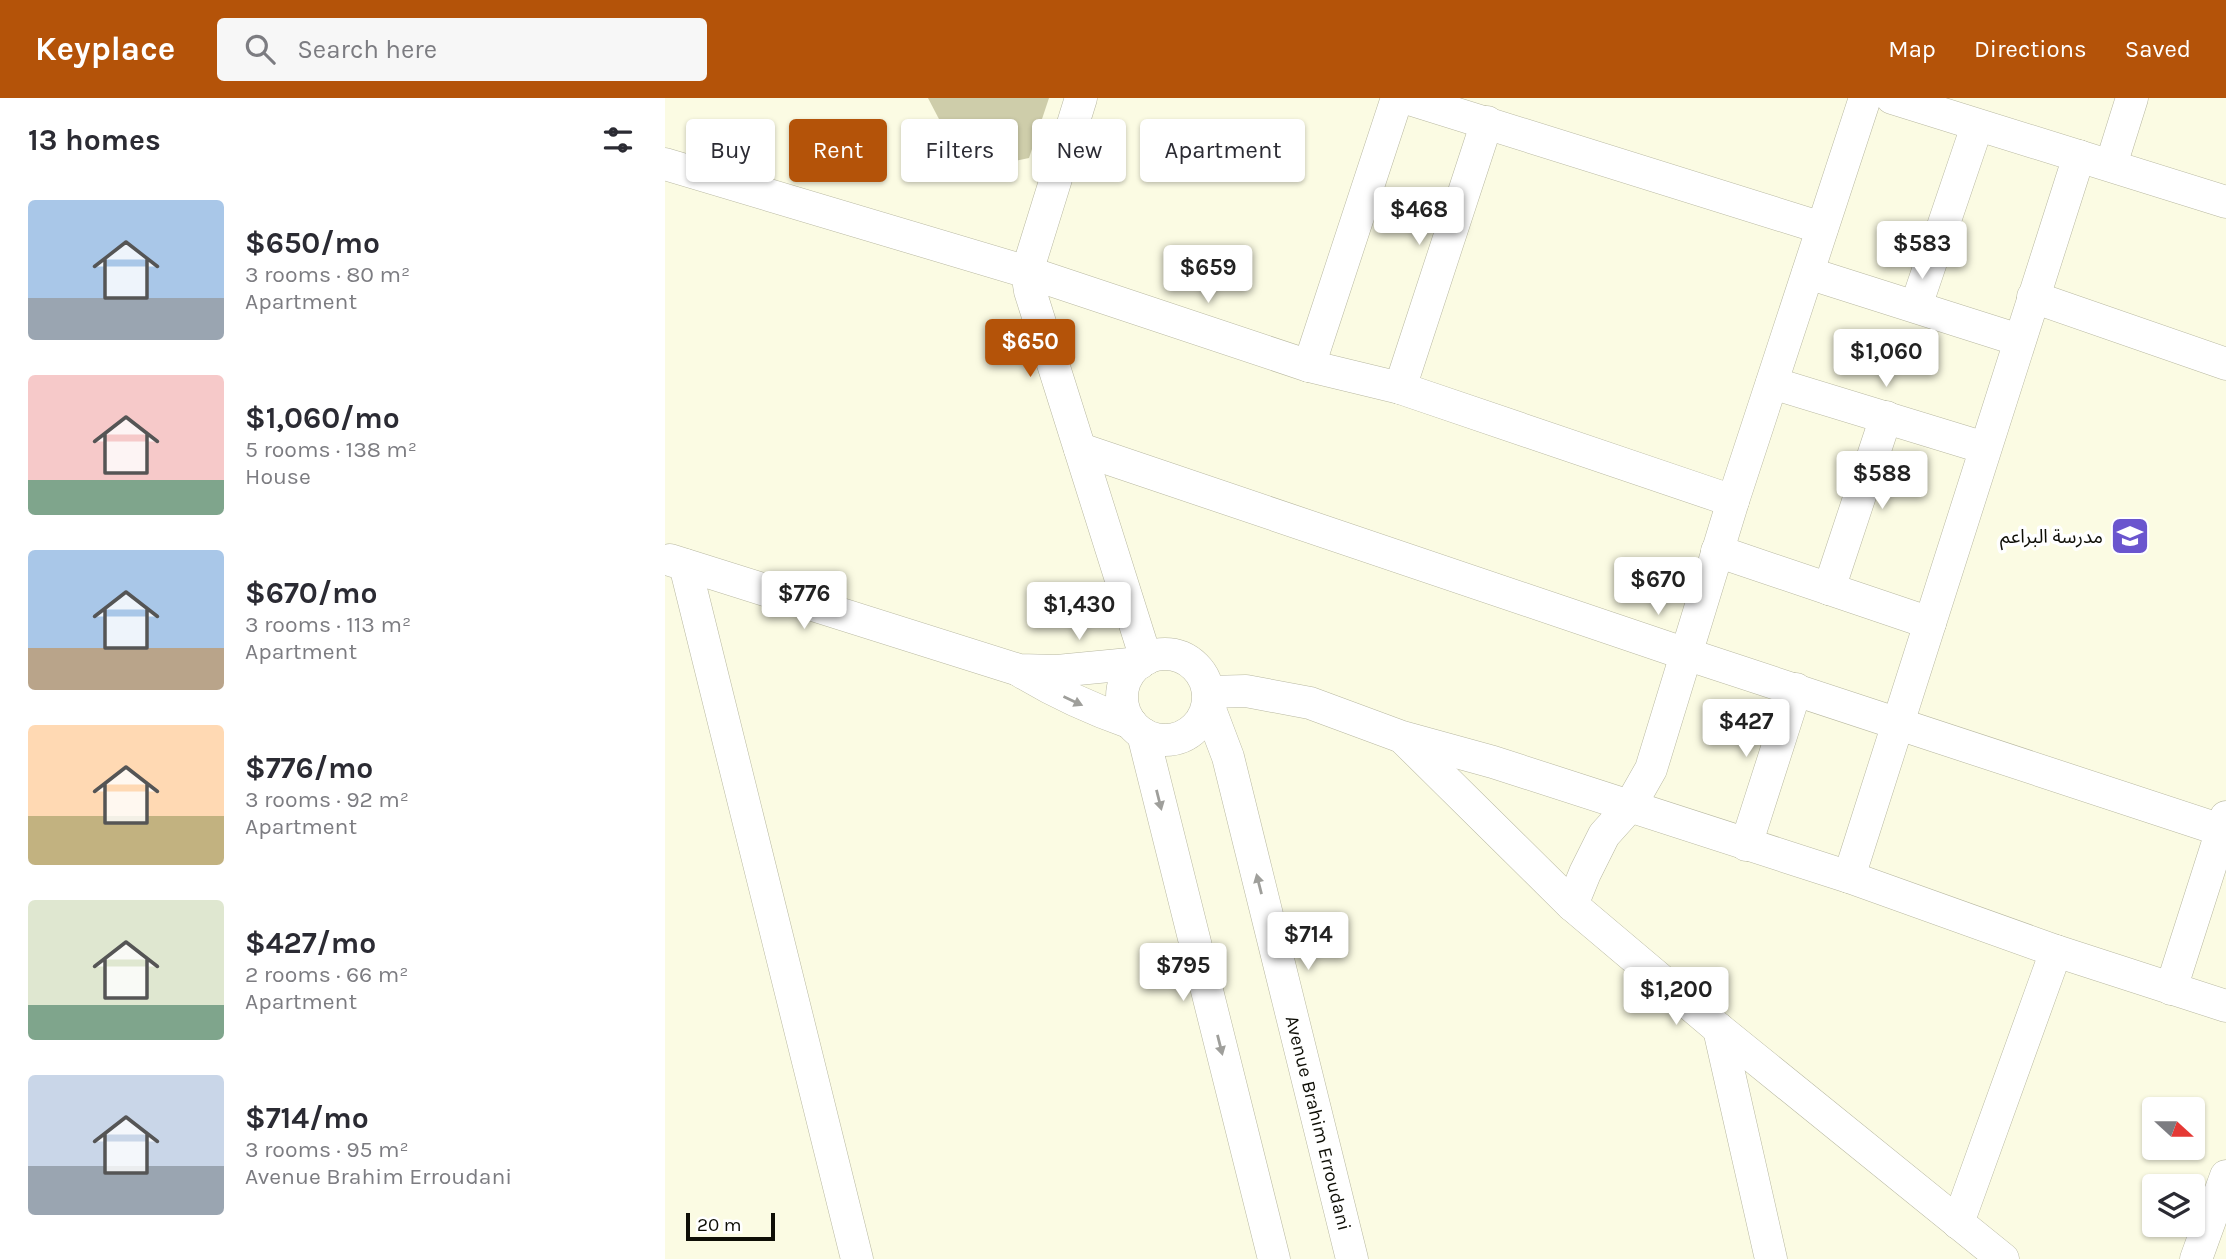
<!DOCTYPE html>
<meta charset="utf-8">
<style>
:root{--surface:#fff;--page:#f7f7f7;--text:#2b2b33;--muted:#7c7c81;--accent:#b45309}
body{margin:0;font-family:Karla,"Noto Sans Arabic",sans-serif;background:var(--page);color:var(--text);height:100vh;display:flex;flex-direction:column;font-size:26px;white-space:nowrap}
*{box-sizing:border-box;margin:0}
p{font-size:23px;color:var(--muted)}
.icon{flex:none;width:38px;height:38px;fill:none;stroke:currentColor;stroke-width:2;stroke-linecap:round;stroke-linejoin:round}
.map{position:relative;flex:1;overflow:hidden}
.details{display:flex;flex-direction:column;background:var(--surface);width:665px}
.details>*{flex:none}
.top-card{position:absolute;left:21px;top:21px;width:665px;height:63px;display:flex;gap:14px}
.needle{width:46px;rotate:111deg}
.buttons{position:absolute;left:1477px;top:999px;display:grid;gap:14px}
.buttons a{display:grid;place-items:center;width:63px;height:63px;border-radius:7px;background:var(--surface);box-shadow:0 2px 5px #0004;font-size:35px}
.scale{position:absolute;left:21px;bottom:18px;width:89px;box-sizing:border-box;padding-left:7px;border:4px solid #0e0e06;border-top:0;font-size:19px;line-height:24px;white-space:nowrap;color:#0e0e06;-webkit-text-stroke:5px #fff;paint-order:stroke}
.price{position:absolute;translate:-50% -60px;padding:0 16px;border-radius:7px;background:#fff;color:#222;font-size:23px;line-height:46px;filter:drop-shadow(0 2px 4px #0008)}
.price::after{content:'';position:absolute;left:50%;top:42px;width:21px;height:16px;margin-left:-10px;background:inherit;clip-path:polygon(0 0,100% 0,50% 100%)}
.price.active{background:var(--accent);color:#fff}
ul{padding:0;list-style:none}
li{display:flex;align-items:center;gap:21px;height:175px;padding:0 28px}
li span{display:grid;place-items:center;flex:none;width:196px;height:140px;border-radius:7px;color:#555}
li>.icon{margin-inline-start:auto}
span .icon{width:84px;height:84px;fill:#fffc;stroke-width:1}
li b{font-size:30px}
h2{display:flex;justify-content:space-between;align-items:center;height:84px;padding:0 28px;font-size:30px}
.chip{padding:0 24px;border-radius:7px;background:var(--surface);box-shadow:0 2px 5px #0004;font-size:24px;line-height:63px}
.chip.active{background:var(--accent);color:#fff}
header{display:flex;align-items:center;gap:42px;box-sizing:border-box;height:98px;padding:0 35px;background:var(--accent);color:#fff}
header strong{font-size:33px}
nav{display:flex;gap:38px;margin-inline-start:auto;font-size:24px}
.search{width:490px;height:63px;background:var(--page);display:flex;align-items:center;gap:18px;box-sizing:border-box;padding:0 24px;border-radius:7px;color:var(--muted);font-size:26px}
main{display:flex;flex:1;min-height:0}
.map>svg:first-child{display:block}
.green{fill:#cecdaa}
.lines{fill:none;stroke-linecap:round;stroke-linejoin:round}
.minor-casing{stroke:#b8b8a1;stroke-width:33}
.minor{stroke:#fff;stroke-width:32}
.oneway{fill:#9f9f9b}
.labels{text-anchor:middle;stroke-width:7;stroke-linejoin:round;paint-order:stroke}
.poi-label{font-size:19px;fill:#0e0e06;stroke:#fff;text-anchor:end}
.street-label{font-size:19px;fill:#0e0e06;stroke:#fff}
</style>
<header>
<strong>Keyplace</strong>
<div class="search"><svg class="icon" aria-label="search" viewBox="0 0 24 24"><circle cx="10" cy="10" r="6"/><path d="M15 15l6 6"/></svg>Search here</div>
<nav><a>Map</a><a>Directions</a><a>Saved</a></nav>
</header>
<main>
<section class="details">
<h2>13 homes<svg class="icon" aria-label="filters" viewBox="0 0 24 24"><path d="M4 7h16M4 17h16"/><circle cx="9" cy="7" r="2"/><circle cx="15" cy="17" r="2"/></svg></h2>
<ul>
<li><span style="background:linear-gradient(#a9c7e8 70%,#9aa5b1 0)"><svg class="icon" aria-label="home" viewBox="0 0 24 24"><path d="M3 11l9-7 9 7M6 9v11h12V9"/></svg></span><div><b>$650/mo</b><p>3 rooms · 80 m²</p><p>Apartment</p></div></li>
<li><span style="background:linear-gradient(#f6c9c9 75%,#7fa58c 0)"><svg class="icon" aria-label="home" viewBox="0 0 24 24"><path d="M3 11l9-7 9 7M6 9v11h12V9"/></svg></span><div><b>$1,060/mo</b><p>5 rooms · 138 m²</p><p>House</p></div></li>
<li><span style="background:linear-gradient(#a9c7e8 70%,#b9a48a 0)"><svg class="icon" aria-label="home" viewBox="0 0 24 24"><path d="M3 11l9-7 9 7M6 9v11h12V9"/></svg></span><div><b>$670/mo</b><p>3 rooms · 113 m²</p><p>Apartment</p></div></li>
<li><span style="background:linear-gradient(#ffd9b3 65%,#c2b280 0)"><svg class="icon" aria-label="home" viewBox="0 0 24 24"><path d="M3 11l9-7 9 7M6 9v11h12V9"/></svg></span><div><b>$776/mo</b><p>3 rooms · 92 m²</p><p>Apartment</p></div></li>
<li><span style="background:linear-gradient(#dfe7d0 75%,#7fa58c 0)"><svg class="icon" aria-label="home" viewBox="0 0 24 24"><path d="M3 11l9-7 9 7M6 9v11h12V9"/></svg></span><div><b>$427/mo</b><p>2 rooms · 66 m²</p><p>Apartment</p></div></li>
<li><span style="background:linear-gradient(#c9d6e8 65%,#9aa5b1 0)"><svg class="icon" aria-label="home" viewBox="0 0 24 24"><path d="M3 11l9-7 9 7M6 9v11h12V9"/></svg></span><div><b>$714/mo</b><p>3 rooms · 95 m²</p><p>Avenue Brahim Erroudani</p></div></li>
</ul>
</section>
<div class="map">
<svg width="1561" height="1161" viewBox="0 0 1561 1161">
<rect width="100%" height="100%" fill="#fbfbe3"/>
<path class="green" d="M263 0H384L364 60 301 73Z"/>
<g class="lines">
<g class="minor-casing">
<g id="minor">
<path d="M416 0 362 174 365 193 481 561"/>
<path d="M741 0 1157 130"/>
<path d="M1227 0 1561 104"/>
<path d="M0 66 362 174 644 268 735 290 1068 403"/>
<path d="M1446 67 1467 0"/>
<path d="M1143 175 1354 242"/>
<path d="M1368 199 1561 266"/>
<path d="M1251 208 1312 28"/>
<path d="M644 268 732 0"/>
<path d="M1107 285 1320 350"/>
<path d="M735 290 822 24"/>
<path d="M415 351 1021 556 1556 732"/>
<path d="M1052 453 1265 525"/>
<path d="M5 462 354 572 392 573 475 565"/>
<path d="M20 467 192 1161"/>
<path d="M1164 491 1221 319"/>
<circle cx="500" cy="599" r="43"/>
<path d="M355 573C391 595 426 611 466 625"/>
<path d="M543 594 581 593 645 605 737 639 828 664 1184 779 1391 853 1561 908"/>
<path d="M543 606 563 659 687 1161"/>
<path d="M478 636 609 1161"/>
<path d="M738 640 907 807 1054 931 1338 1161"/>
<path d="M1081 747 1131 591"/>
<path d="M1184 779 1414 58"/>
<path d="M907 807 920 775 939 737 965 708 986 671 1068 403 1200 0"/>
<path d="M1506 891 1561 719"/>
<path d="M1054 931 1106 1161"/>
<path d="M1293 1125 1391 853"/>
<path d="M1531 1161 1561 1078"/>
</g>
</g>
<use href="#minor" class="minor"/>
</g>
<defs><path id="oneway-solid" d="M-6-.8H1V-3.2L6.5 0L1 3.2V.8H-6Z" transform="scale(1.75)"/></defs>
<g class="oneway">
<use href="#oneway-solid" transform="translate(408 603) rotate(25)"/>
<use href="#oneway-solid" transform="translate(494 702) rotate(76)"/>
<use href="#oneway-solid" transform="translate(594 786) rotate(-104)"/>
<use href="#oneway-solid" transform="translate(555 947) rotate(76)"/>
</g>
<defs>
<g id="school-square" transform="scale(2.0125)"><rect x="-9" y="-9" width="18" height="18" rx="4" fill="#6a55ce" stroke="#fff"/><path d="M0-5L7-2L0 1L-7-2ZM-4 1L0 2.5L4 1V4Q0 6-4 4Z" fill="#fff"/></g>
</defs>
<g fill-rule="evenodd">
<use href="#school-square" x="1465" y="438"/>
</g>
<g class="labels">
<g class="poi-label">
<text x="1438" y="445">مدرسة البراعم</text>
</g>
<g class="street-label">
<text transform="translate(654 1025) rotate(76)" y="7">Avenue Brahim Erroudani</text>
</g>
</g>
</svg>
<div class="buttons">
<a><svg class="needle" viewBox="-14 -14 28 28"><path d="M0-13l5 13h-10z" fill="#e53935"/><path d="M0 13l5-13h-10z" fill="#7c7c81"/></svg></a>
<a><svg class="icon" aria-label="layers" viewBox="0 0 24 24"><path d="M12 4l9 5-9 5-9-5zM3 14l9 5 9-5"/></svg></a>
</div>
<div class="scale">20 m</div>
<b class="price" style="left:754px;top:149px">$468</b>
<b class="price" style="left:1257px;top:183px">$583</b>
<b class="price" style="left:543px;top:207px">$659</b>
<b class="price active" style="left:365px;top:281px">$650</b>
<b class="price" style="left:1221px;top:291px">$1,060</b>
<b class="price" style="left:1217px;top:413px">$588</b>
<b class="price" style="left:993px;top:519px">$670</b>
<b class="price" style="left:139px;top:533px">$776</b>
<b class="price" style="left:414px;top:544px">$1,430</b>
<b class="price" style="left:1081px;top:661px">$427</b>
<b class="price" style="left:643px;top:874px">$714</b>
<b class="price" style="left:518px;top:905px">$795</b>
<b class="price" style="left:1011px;top:929px">$1,200</b>
<div class="top-card">
<a class="chip">Buy</a>
<a class="chip active">Rent</a>
<a class="chip">Filters</a>
<a class="chip">New</a>
<a class="chip">Apartment</a>
</div>
</div>
</main>
